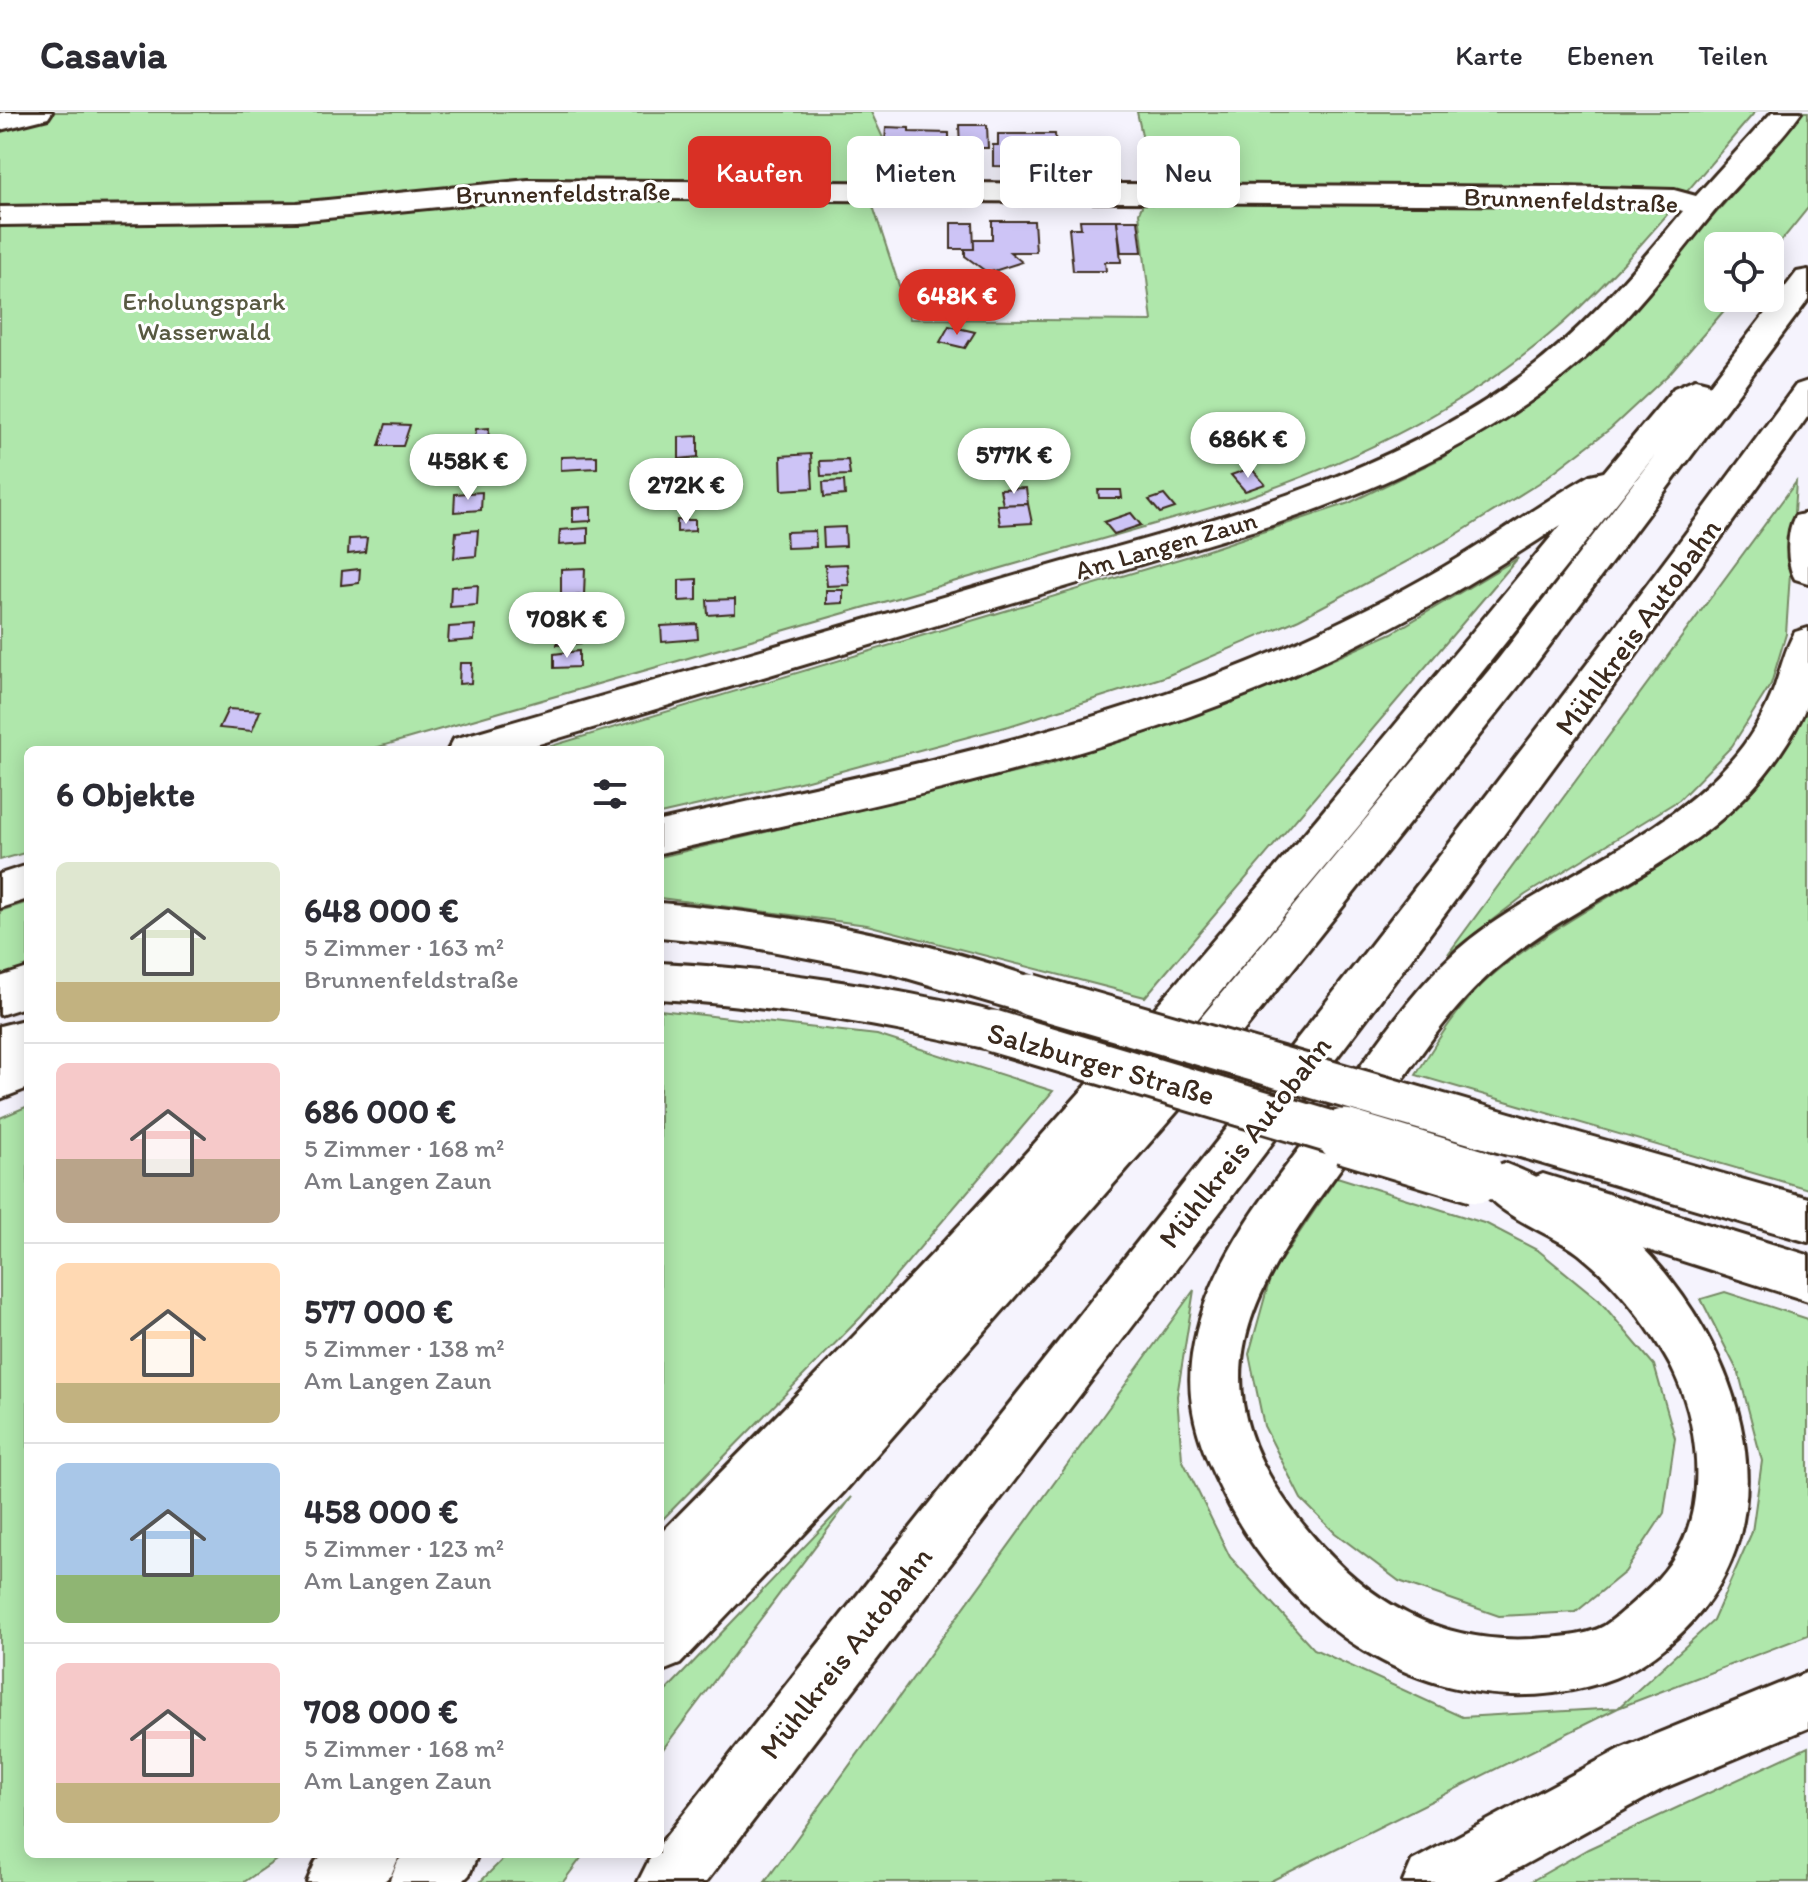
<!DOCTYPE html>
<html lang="de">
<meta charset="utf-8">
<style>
:root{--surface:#fff;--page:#f2f2f3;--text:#2b2b33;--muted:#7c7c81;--line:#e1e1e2;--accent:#d93025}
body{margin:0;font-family:Itim,sans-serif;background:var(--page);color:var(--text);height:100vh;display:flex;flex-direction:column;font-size:30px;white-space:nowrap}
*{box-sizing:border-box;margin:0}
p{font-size:26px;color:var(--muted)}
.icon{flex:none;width:44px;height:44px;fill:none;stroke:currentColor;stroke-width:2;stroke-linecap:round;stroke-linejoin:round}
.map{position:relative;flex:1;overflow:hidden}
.details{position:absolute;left:24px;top:634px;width:640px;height:1112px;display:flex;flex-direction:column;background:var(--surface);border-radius:12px;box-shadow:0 4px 20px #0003}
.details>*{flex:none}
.top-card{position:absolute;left:688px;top:24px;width:760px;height:72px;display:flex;gap:16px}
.controls{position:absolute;left:1704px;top:120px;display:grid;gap:16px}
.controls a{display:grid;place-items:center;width:80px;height:80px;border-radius:12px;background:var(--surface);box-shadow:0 4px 20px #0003;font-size:40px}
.price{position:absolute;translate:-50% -68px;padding:0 18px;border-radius:28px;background:#fff;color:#222;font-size:26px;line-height:52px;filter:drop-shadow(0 2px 4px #0008)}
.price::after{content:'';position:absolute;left:50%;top:48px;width:24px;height:18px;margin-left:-12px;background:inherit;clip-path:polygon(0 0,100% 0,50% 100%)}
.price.active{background:var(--accent);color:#fff}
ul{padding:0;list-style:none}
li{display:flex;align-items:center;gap:24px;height:200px;padding:0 32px}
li+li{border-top:2px solid var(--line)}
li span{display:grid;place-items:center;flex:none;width:224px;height:160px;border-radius:12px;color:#555}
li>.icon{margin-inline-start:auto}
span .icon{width:96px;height:96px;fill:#fffc;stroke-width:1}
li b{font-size:34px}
h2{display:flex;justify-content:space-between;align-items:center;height:96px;padding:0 32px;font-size:34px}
.pill{padding:0 28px;border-radius:12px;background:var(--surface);box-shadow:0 4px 20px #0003;font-size:28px;line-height:72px}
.pill.active{background:var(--accent);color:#fff}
header{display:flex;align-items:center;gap:48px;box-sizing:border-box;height:112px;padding:0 40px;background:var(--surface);border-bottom:2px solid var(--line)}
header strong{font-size:38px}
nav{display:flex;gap:44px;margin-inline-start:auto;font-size:28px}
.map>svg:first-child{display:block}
.green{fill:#afe7ab;stroke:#758864;stroke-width:2}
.building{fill:#cdc4f6;stroke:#3b2a1e;stroke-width:2}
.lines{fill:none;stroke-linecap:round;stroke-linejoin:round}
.minor-casing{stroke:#3b2a1e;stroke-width:6}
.primary-casing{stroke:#3b2a1e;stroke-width:6}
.motorway-casing{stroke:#3b2a1e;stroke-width:6}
.minor{fill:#fff;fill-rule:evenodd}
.primary{fill:#fff;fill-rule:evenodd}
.motorway{fill:#fff;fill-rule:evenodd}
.primary-bridge-far1-casing{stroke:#3b2a1e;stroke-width:47;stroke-linecap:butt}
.primary-bridge-casing{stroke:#3b2a1e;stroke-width:59;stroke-linecap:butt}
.primary-bridge-far1{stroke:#fff;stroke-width:41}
.primary-bridge{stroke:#fff;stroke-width:53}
.labels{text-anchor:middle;stroke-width:6;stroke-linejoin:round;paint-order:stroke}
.far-street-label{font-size:26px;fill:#3b2a1e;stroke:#fff}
.far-park-label{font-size:26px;fill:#585941;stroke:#fff}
.street-label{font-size:30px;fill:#3b2a1e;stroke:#fff}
</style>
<header>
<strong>Casavia</strong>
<nav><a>Karte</a><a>Ebenen</a><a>Teilen</a></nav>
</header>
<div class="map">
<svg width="1808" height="1770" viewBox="0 0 1808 1770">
<rect width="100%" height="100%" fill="#f5f3fd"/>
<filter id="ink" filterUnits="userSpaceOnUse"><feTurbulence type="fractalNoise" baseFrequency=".0125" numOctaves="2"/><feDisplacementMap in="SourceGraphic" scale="16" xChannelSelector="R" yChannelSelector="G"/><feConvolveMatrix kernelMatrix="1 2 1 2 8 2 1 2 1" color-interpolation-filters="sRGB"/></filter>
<g filter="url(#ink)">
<g class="green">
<path d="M0 0H871L902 67 903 76 870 85 910 207 1152 209 1139 101 1152 70 1137 0H1755C1693 71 1633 148 1563 211 1472 292 1359 347 1245 386L368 638H28V740L0 748Z"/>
<path d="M1804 0H1808V96L1770 143V134H1718V186H1735L1669 262 1610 317 1539 371 1451 426 1299 507 1164 565 1009 614 804 669 660 702V638H538L1196 442 1349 391 1442 346 1545 276 1610 223Z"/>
<path d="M1796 370 1786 522 1771 572 1732 634 1679 688 1525 783 1448 842Z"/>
<path d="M1518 446 1145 885 867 813 660 786V745L1044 654 1163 613 1291 566 1392 521Z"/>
<path d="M1808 591V1077L1416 963C1437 929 1459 893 1489 866 1572 794 1696 751 1765 665 1782 643 1794 615 1808 591Z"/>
<path d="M28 790V857L0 865V799Z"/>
<path d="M660 898 877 923 1053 979 861 1205 660 1410Z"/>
<path d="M28 994V1742H285L244 1770H0V1006Z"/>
<path d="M1337 1065 1487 1112 1539 1139 1599 1188 1654 1253 1675 1326 1664 1401 1625 1460 1576 1500 1499 1504 1399 1469 1335 1421 1301 1387 1264 1314 1249 1242 1271 1163Z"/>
<path d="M1194 1178 1177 1284 1182 1347 1230 1445 1314 1537 1462 1605 1618 1596 1713 1509 1752 1420 1762 1349 1739 1262 1701 1187 1725 1180 1808 1207V1523L1618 1596 1269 1770H765Z"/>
<path d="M852 1385 660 1641V1585Z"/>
<path d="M1808 1635V1770H1530L1588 1737Z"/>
<path d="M508 1742H584L563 1770H480Z"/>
</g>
<g class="building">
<path d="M959 13H987L988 36H960Z"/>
<path d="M886 15 909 16V20L949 21V31H960L961 54H920V40H902V32H885Z"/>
<path d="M998 22H1055L1057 55 993 54V33H998Z"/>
<path d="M1080 108H1117L1121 150H1105L1106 159H1073L1069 116H1081Z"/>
<path d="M1117 108H1138L1142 140H1121Z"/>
<path d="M992 109H1034L1036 140H1010L1022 150 988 161 965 144V137H974L973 127H992Z"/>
<path d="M951 111H973L974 137H951Z"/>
<path d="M949 214 975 220 965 236 940 230Z"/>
<path d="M386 312 410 313 403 334H379Z"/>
<path d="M489 316 486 351 472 352 476 317Z"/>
<path d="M698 324V345L679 347V325Z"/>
<path d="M811 342 813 376 782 378 781 344Z"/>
<path d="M597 344V356L561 358V345Z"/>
<path d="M848 348 850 363 821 364 820 349Z"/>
<path d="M1251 356 1265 372 1245 379 1231 363Z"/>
<path d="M844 369 845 383 824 385 823 370Z"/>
<path d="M698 374V390L676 391V376Z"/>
<path d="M1026 376 1028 392 1003 393 1000 377Z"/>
<path d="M1098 378H1121L1122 386H1099Z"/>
<path d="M482 380 481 398 454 400 455 382Z"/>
<path d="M1164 383 1175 396 1160 401 1149 388Z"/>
<path d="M1028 392 1032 411 1000 413 997 393Z"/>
<path d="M591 395V409L573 410V396Z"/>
<path d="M1131 401 1141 413 1114 422 1104 410Z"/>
<path d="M677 408H695V419L677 420Z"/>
<path d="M845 415 846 434 824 435 823 416Z"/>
<path d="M588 416V431L559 433 560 418Z"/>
<path d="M478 418 476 444 454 446 456 420Z"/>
<path d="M815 419 816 435 787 436 786 420Z"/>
<path d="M367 426 365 440 348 442 349 427Z"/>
<path d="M847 452 849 473 827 474 825 453Z"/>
<path d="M585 456 584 483 561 485V457Z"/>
<path d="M360 457 359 471 341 473 342 459Z"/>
<path d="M697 467V488L679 489V468Z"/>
<path d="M478 473 477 493 450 495 451 475Z"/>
<path d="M826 478H843V491L826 492Z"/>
<path d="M735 487V501L708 503 707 488Z"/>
<path d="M697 512 698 527 662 530 661 514Z"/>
<path d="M475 513 474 528 448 530 449 515Z"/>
<path d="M580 515 581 531 557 533V517Z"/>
<path d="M579 539V555L554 556V542Z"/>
<path d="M460 551H472L471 571 459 572Z"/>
<path d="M228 597 260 599 252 619 219 616Z"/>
</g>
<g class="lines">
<g class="minor-casing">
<g id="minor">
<path d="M5 0H52L48 6 0 18V1Z"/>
<path d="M1772 0H1801C1777 34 1744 64 1717 96 1680 141 1645 189 1603 229 1510 319 1393 372 1272 413L519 638H448L454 627 468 623C655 569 841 515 1028 460 1192 413 1364 374 1506 275 1576 227 1629 164 1683 99L1672 96 1562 93 528 86 297 109 0 113V95L297 91 528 68 1562 75 1674 78 1696 84Z"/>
<path d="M28 753V787L0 796V762Z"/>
</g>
</g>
<g class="primary-casing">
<g id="primary">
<path d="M660 791C790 802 922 826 1046 870L1052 883 1046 896 1030 902 896 863 740 833 660 825Z"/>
<path d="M660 851C741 855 820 865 900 880 936 887 974 893 1009 905L1015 919 1009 933 993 938C883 913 773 894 660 887Z"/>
<path d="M28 856V894L0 903V865Z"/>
<path d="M28 907V945L0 952V914Z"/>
<path d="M1512 1002 1808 1086V1130L1496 1038 1489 1023 1496 1008Z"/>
<path d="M1543 1062 1808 1143V1189L1526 1099 1519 1084 1526 1069Z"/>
</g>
</g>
<g class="motorway-casing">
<g id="motorway">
<path d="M1808 158V188L1525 566 1203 970 843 1381 680 1552 660 1560V1492L666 1486 660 1488V1422C795 1285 931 1148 1059 1004 1232 812 1396 612 1561 413 1461 480 1359 537 1248 582 1060 658 857 696 660 741V709C876 660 1098 620 1301 528 1356 503 1410 476 1462 444 1505 418 1546 388 1590 363L1604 360 1674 276 1695 267 1707 270 1709 274 1797 160ZM1655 343 1499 546 1171 942 1145 970 1363 709Z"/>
<path d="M1808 269V304C1454 803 1078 1285 706 1770H638L652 1742H660V1732C1042 1248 1431 769 1796 273Z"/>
<path d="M1808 401V471L1795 467C1786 452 1786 420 1795 404Z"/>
<path d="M1808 516C1808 538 1808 567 1808 588 1803 607 1789 628 1779 643 1705 752 1587 777 1493 859 1441 905 1406 965 1366 1021 1266 1162 1173 1259 1310 1421 1369 1491 1439 1532 1533 1527 1555 1525 1584 1525 1604 1514 1612 1509 1620 1501 1628 1495 1649 1477 1669 1458 1681 1433 1709 1378 1696 1295 1665 1244 1643 1206 1614 1170 1579 1142 1552 1121 1494 1103 1480 1073L1487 1058 1504 1051C1548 1068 1597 1093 1632 1125 1744 1233 1805 1418 1668 1533 1634 1562 1598 1575 1554 1581 1416 1598 1294 1513 1230 1395 1204 1346 1184 1299 1192 1243 1207 1143 1279 1067 1336 988 1381 927 1422 861 1484 817 1565 760 1661 726 1729 651 1749 629 1765 602 1775 574 1781 556 1785 537 1795 520Z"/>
<path d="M28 935V976L0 987V946Z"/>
<path d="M1808 1560V1616L1662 1677 1493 1770H1403L1412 1749 1622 1636Z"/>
<path d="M324 1742H400L391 1763 383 1770H307L316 1749Z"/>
<path d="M405 1742H478L469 1763 462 1770H389L398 1749Z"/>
</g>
</g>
<use href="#minor" class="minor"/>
<use href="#primary" class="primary"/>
<use href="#motorway" class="motorway"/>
<g class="primary-bridge-far1-casing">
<g id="primary-bridge-far1">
<path d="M1030 883 1512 1023"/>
<path d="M993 919 1351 1026"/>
</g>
</g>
<g class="primary-bridge-casing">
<path id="primary-bridge" d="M1344 1024 1477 1064"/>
</g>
<use href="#primary-bridge-far1" class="primary-bridge-far1"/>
<use href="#primary-bridge" class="primary-bridge"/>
</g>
</g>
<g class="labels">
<g class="far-street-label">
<text transform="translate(563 81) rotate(-1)" y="9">Brunnenfeldstraße</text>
<text transform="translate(1571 88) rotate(2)" y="9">Brunnenfeldstraße</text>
<text transform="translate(1166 433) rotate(-16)" y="9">Am Langen Zaun</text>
</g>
<g class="far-park-label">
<text x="204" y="198">Erholungspark<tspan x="204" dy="30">Wasserwald</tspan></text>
</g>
<g class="street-label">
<text transform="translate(1638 515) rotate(-54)" y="10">Mühlkreis Autobahn</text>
<text transform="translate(1101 952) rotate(16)" y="10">Salzburger Straße</text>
<text transform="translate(1245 1030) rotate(-52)" y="10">Mühlkreis Autobahn</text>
<text transform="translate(846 1541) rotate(-52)" y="10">Mühlkreis Autobahn</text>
</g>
</g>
</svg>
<div class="controls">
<a><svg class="icon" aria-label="locate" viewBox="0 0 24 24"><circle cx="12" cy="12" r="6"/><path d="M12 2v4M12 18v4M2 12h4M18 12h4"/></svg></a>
</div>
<b class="price active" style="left:957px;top:225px">648K €</b>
<b class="price" style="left:1248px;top:368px">686K €</b>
<b class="price" style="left:1014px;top:384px">577K €</b>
<b class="price" style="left:468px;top:390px">458K €</b>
<b class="price" style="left:686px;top:414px">272K €</b>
<b class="price" style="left:567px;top:548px">708K €</b>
<div class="top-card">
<a class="pill active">Kaufen</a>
<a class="pill">Mieten</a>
<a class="pill">Filter</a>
<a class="pill">Neu</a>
</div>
<section class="details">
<h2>6 Objekte<svg class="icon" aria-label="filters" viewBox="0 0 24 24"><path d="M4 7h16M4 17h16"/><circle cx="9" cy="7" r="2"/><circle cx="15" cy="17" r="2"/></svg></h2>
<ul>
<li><span style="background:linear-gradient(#dfe7d0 75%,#c2b280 0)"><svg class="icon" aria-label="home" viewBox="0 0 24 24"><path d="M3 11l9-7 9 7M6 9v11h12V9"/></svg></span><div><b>648 000 €</b><p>5 Zimmer · 163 m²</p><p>Brunnenfeldstraße</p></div></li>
<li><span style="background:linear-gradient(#f6c9c9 60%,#b9a48a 0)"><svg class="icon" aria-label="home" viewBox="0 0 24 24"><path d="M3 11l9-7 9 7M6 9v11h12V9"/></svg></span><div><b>686 000 €</b><p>5 Zimmer · 168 m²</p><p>Am Langen Zaun</p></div></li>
<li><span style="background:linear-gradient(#ffd9b3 75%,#c2b280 0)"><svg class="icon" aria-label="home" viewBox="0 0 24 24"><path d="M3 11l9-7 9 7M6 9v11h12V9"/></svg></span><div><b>577 000 €</b><p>5 Zimmer · 138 m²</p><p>Am Langen Zaun</p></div></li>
<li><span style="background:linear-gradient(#a9c7e8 70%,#8fb573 0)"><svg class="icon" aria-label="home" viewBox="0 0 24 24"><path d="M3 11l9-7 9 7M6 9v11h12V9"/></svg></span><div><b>458 000 €</b><p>5 Zimmer · 123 m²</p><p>Am Langen Zaun</p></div></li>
<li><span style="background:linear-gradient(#f6c9c9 75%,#c2b280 0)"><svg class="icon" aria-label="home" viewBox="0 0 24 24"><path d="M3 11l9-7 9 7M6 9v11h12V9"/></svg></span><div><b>708 000 €</b><p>5 Zimmer · 168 m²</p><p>Am Langen Zaun</p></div></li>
</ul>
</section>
</div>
